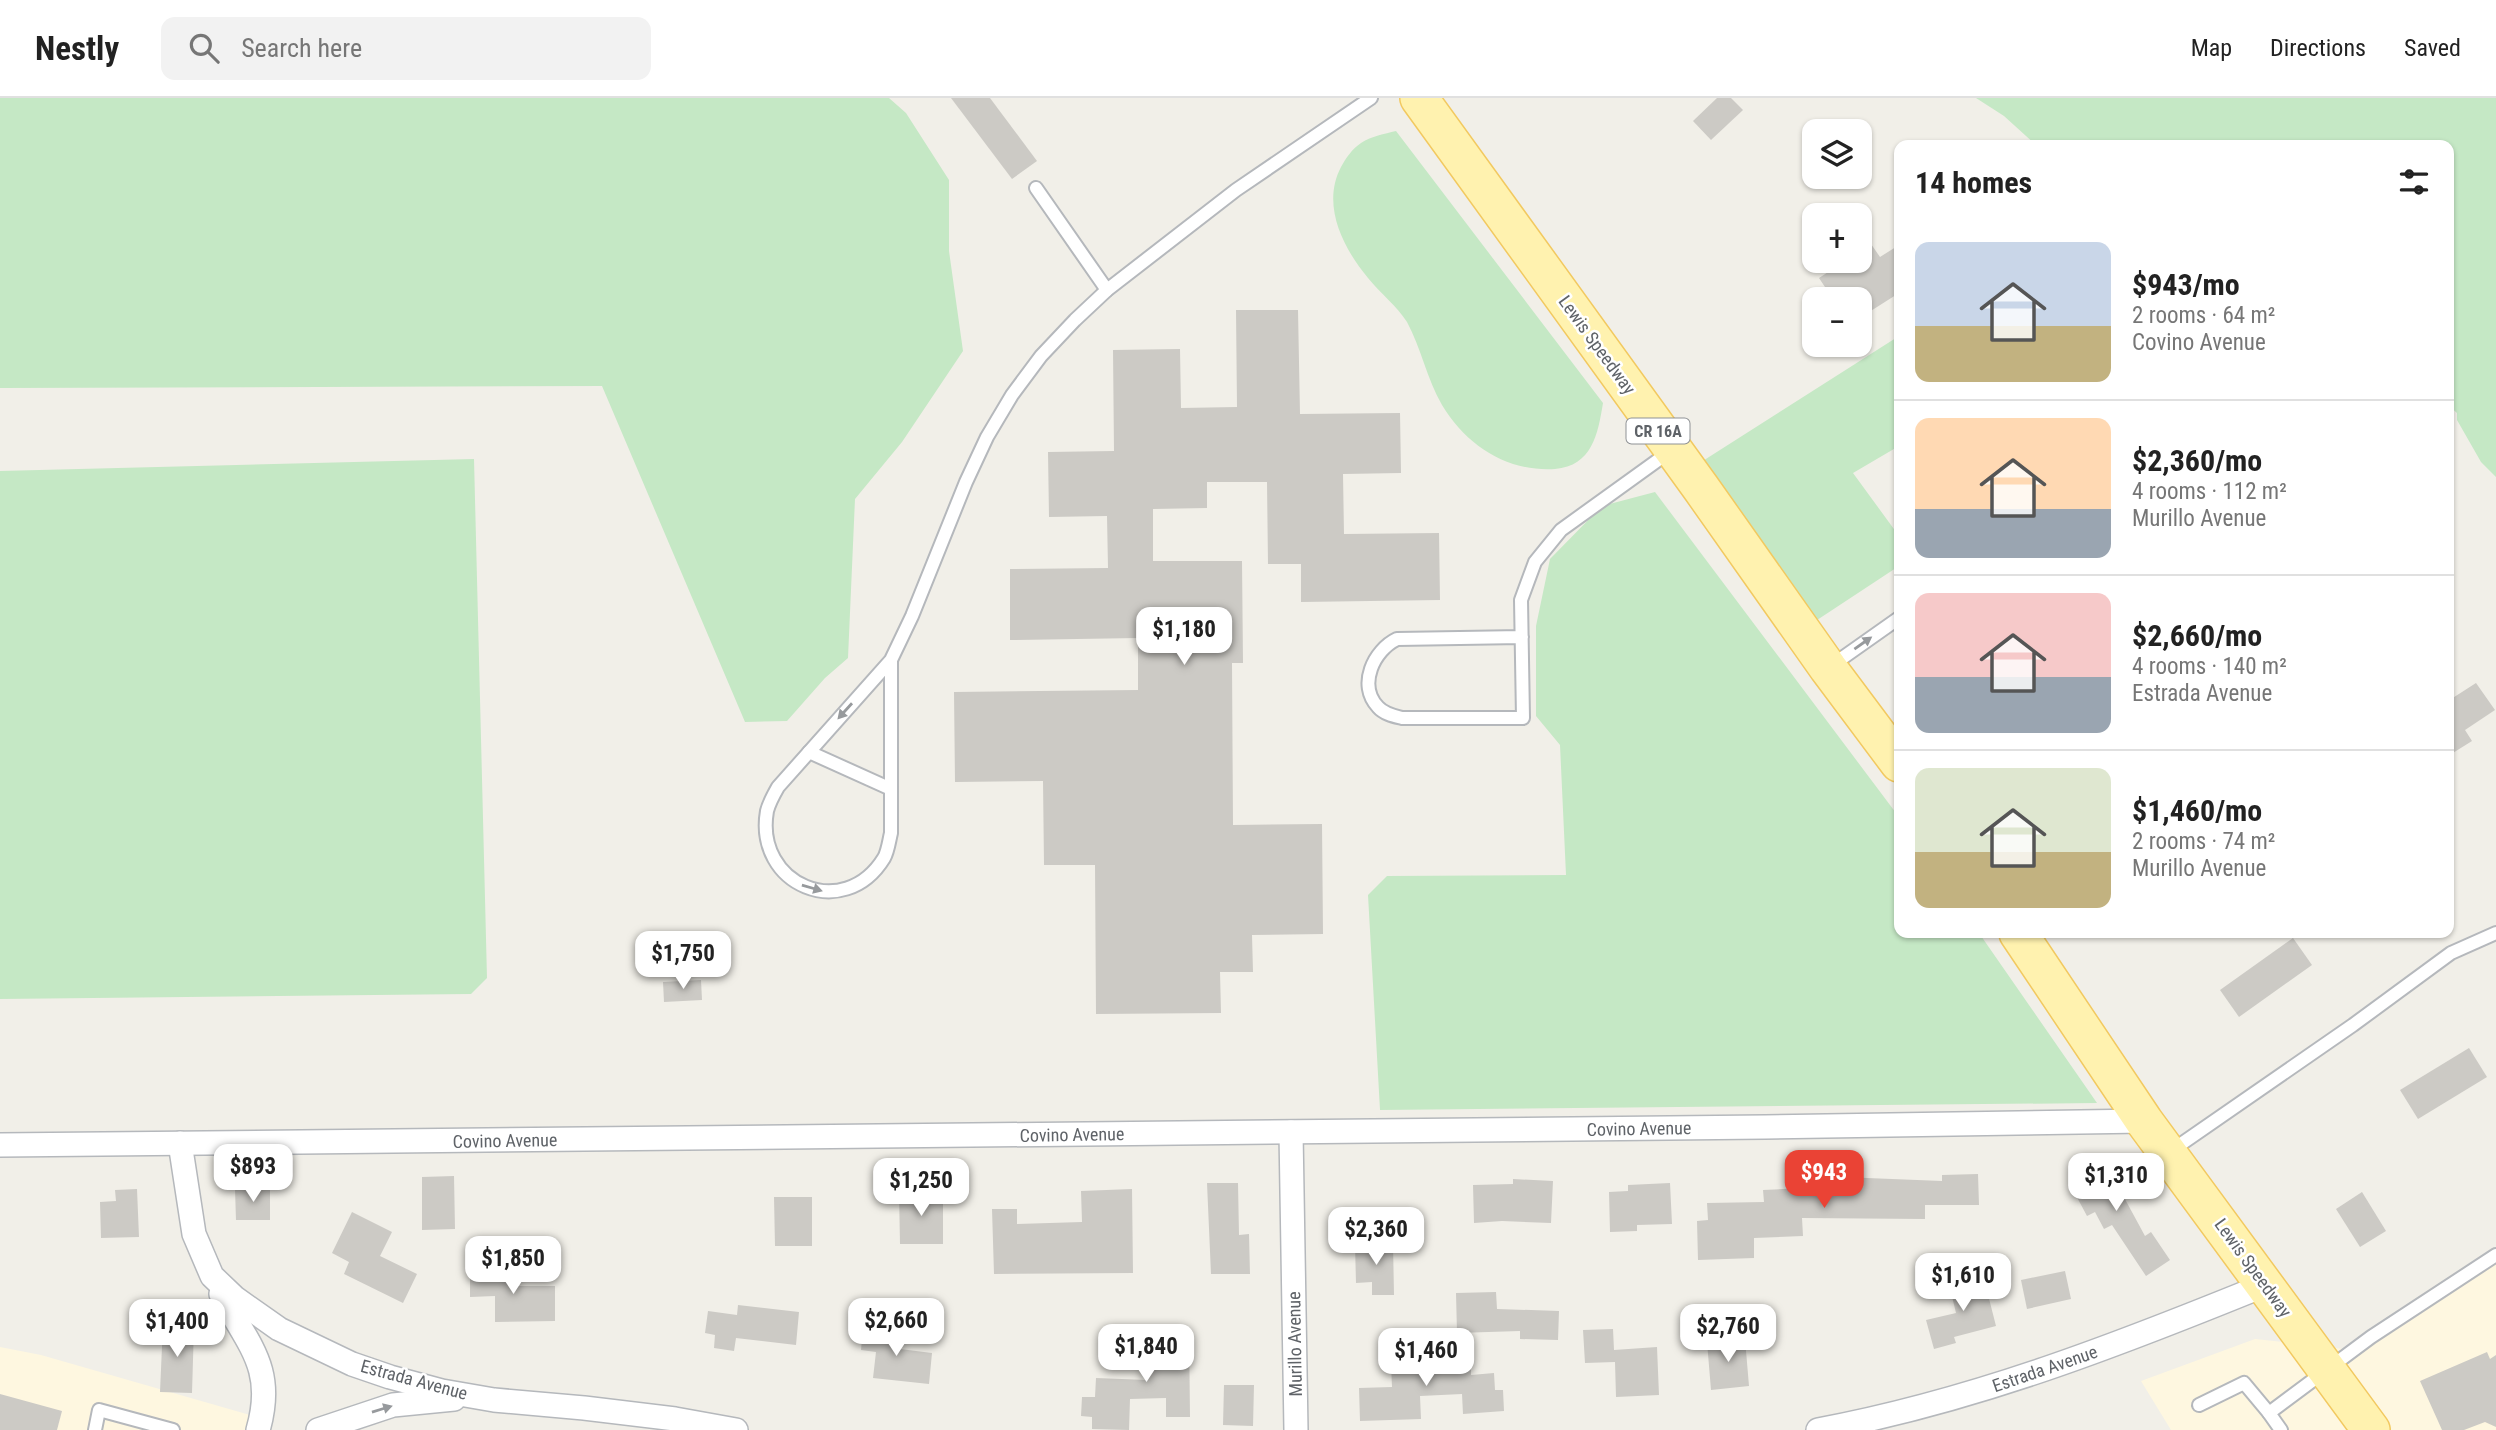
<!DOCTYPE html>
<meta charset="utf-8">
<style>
:root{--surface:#fff;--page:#f2f2f2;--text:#222;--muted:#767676;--line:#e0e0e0;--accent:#ea4335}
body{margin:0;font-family:"Roboto Condensed",sans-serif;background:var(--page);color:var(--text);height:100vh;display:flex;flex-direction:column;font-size:26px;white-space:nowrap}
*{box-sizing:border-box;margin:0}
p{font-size:23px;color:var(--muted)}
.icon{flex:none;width:38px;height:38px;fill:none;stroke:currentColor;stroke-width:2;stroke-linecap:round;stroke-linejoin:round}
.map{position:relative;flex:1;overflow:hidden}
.details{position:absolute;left:1894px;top:42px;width:560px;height:798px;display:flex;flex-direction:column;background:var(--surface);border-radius:14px;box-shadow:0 2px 5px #0004}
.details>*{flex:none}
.buttons{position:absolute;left:1802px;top:21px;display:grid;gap:14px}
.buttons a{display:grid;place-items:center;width:70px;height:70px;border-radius:14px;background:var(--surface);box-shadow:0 2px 5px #0004;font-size:35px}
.price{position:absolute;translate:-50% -60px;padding:0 16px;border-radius:14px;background:#fff;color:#222;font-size:23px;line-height:46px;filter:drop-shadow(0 2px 4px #0008)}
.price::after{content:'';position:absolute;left:50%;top:42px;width:21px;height:16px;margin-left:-10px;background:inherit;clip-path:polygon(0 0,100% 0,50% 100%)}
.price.on{background:var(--accent);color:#fff}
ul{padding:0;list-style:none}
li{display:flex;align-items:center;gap:21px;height:175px;padding:0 21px}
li+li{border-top:2px solid var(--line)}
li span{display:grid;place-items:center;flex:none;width:196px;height:140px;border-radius:14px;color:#555}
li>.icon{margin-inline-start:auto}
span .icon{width:84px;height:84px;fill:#fffc;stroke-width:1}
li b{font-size:30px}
h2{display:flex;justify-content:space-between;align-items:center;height:84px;padding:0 21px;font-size:30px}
header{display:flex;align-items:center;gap:42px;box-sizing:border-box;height:98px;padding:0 35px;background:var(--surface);border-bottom:2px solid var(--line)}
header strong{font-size:33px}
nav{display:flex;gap:38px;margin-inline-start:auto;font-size:24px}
.search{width:490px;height:63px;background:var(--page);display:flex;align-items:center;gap:18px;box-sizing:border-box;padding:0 24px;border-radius:14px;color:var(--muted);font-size:26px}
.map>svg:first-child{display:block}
.commercial{fill:#fef7e0}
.green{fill:#c5e8c5}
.building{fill:#cccac5}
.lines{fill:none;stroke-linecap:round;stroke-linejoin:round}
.lane-casing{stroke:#b5b8bc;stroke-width:16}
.street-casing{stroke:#b5b8bc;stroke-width:26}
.primary-casing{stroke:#f2c960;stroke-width:40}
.lane{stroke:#fff;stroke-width:12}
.street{stroke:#fff;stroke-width:23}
.primary{stroke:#fff2af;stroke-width:37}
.oneway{fill:#979a9d}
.labels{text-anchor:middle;stroke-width:5;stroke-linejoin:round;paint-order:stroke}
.shield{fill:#fff;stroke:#8f9295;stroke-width:2}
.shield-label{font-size:16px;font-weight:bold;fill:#5f6368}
.street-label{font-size:18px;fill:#5f6368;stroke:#fff}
</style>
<header>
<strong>Nestly</strong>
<div class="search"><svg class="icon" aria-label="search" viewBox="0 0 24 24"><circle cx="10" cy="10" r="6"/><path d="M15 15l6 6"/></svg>Search here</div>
<nav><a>Map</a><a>Directions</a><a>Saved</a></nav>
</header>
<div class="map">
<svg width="2496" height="1332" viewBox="0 0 2496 1332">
<rect width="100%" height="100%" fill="#f1efe8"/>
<g class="commercial">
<path d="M2496 1162V1332H2385L2325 1249 2364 1253Z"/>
<path d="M2255 1241 2292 1245 2356 1332H2171L2141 1283Z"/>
<path d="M0 1249 41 1257 250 1317 248 1326 246 1332H0Z"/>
</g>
<g class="green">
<path d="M0 0H889L906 15 949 82V153L963 253 902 344 855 401 848 560 825 580 787 623 745 624 602 288 0 290Z"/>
<path d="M1976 0H2496V379L2481 364 2457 322V315L2448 307V47H2036L2004 18Z"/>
<path d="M1396 33 1603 305C1598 336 1592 368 1555 371 1507 374 1467 348 1442 307 1427 281 1421 250 1407 224 1397 208 1380 195 1368 180 1343 150 1321 107 1341 69 1346 60 1352 51 1361 45 1372 38 1384 36 1396 33Z"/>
<path d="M1899 238V348L1853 375 1899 438V468L1811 526 1698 366Z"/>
<path d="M474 361 487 880 471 896 0 901V373Z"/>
<path d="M1655 394 1899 719V835H1979L2097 1005 1380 1012 1368 797 1387 778 1566 777 1560 647 1536 618V528L1550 461 1602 408Z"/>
</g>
<g class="building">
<path d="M951 0H990L1037 63 1012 81Z"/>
<path d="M1717 0H1731L1743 12 1711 42 1693 23Z"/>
<path d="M1860 130 1880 159 1899 147V195L1866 216 1860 207V201H1857L1852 194 1841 201H1833L1819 180 1845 163H1860Z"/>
<path d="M1236 212H1298L1300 316 1400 315 1401 375 1343 376 1344 436 1439 435 1440 502 1301 504V466H1268L1267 384H1207V410L1153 411V463H1242L1243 565H1232L1233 727 1322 726 1323 836 1252 837 1253 874H1220L1221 915 1096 916 1095 767H1044L1043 683 955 684 954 594 1138 592V540L1010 542V471L1108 470 1107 418 1049 419 1048 354 1114 353 1113 252 1180 251 1181 310 1237 309Z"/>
<path d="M2476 585 2495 612 2465 632 2472 643 2448 658V603Z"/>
<path d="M2293 840 2312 867 2239 919 2220 892Z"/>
<path d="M701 882 702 902 664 904 663 884Z"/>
<path d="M2469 950 2487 979 2418 1021 2400 992Z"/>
<path d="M2101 1057 2145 1138 2151 1134 2170 1162 2146 1178 2112 1127 2104 1131 2095 1114 2087 1118 2072 1090 2079 1085 2072 1072Z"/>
<path d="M1978 1076 1979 1107H1925V1121L1802 1120 1803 1138 1754 1140V1160L1698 1162 1697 1123 1708 1122 1707 1105 1764 1104 1763 1092 1842 1088V1079L1942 1083V1077Z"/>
<path d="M454 1078 455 1131 422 1132V1079Z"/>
<path d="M1513 1081 1553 1083 1551 1125 1502 1123 1474 1125 1473 1087 1513 1086Z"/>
<path d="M1207 1085H1238L1239 1137 1249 1136 1250 1176H1211Z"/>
<path d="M1670 1085 1672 1126 1637 1127V1133L1610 1134 1609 1094 1628 1093V1087Z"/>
<path d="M270 1090V1122H236L235 1091Z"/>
<path d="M137 1091 139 1139 101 1140 100 1104 116 1103 115 1092Z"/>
<path d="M1132 1091 1133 1175 994 1176 992 1111H1017V1126L1082 1124 1081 1093Z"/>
<path d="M943 1093V1146H900L899 1094Z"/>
<path d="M2362 1094 2386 1133 2360 1149 2336 1111Z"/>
<path d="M774 1099H812V1148H775Z"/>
<path d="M352 1114 392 1134 380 1158 417 1176 403 1205 344 1176 349 1164 332 1155Z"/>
<path d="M1393 1145 1394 1197H1372V1184L1356 1185 1355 1146Z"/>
<path d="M470 1168H512V1188H555V1223L495 1224V1198L470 1199Z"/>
<path d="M2065 1173 2071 1201 2027 1211 2021 1182Z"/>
<path d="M1983 1177 1996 1228 1954 1239 1956 1245 1934 1251 1926 1222 1956 1215 1949 1186Z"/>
<path d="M1496 1194 1497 1211 1559 1213 1558 1242 1520 1241V1233L1457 1235 1456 1195Z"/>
<path d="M738 1207 799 1214 796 1247 736 1240 734 1253 714 1250 715 1237 705 1235 708 1213 737 1217Z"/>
<path d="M163 1226 194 1228 192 1295 160 1294Z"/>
<path d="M863 1229 894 1232 892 1250 932 1255 929 1286 873 1280 876 1254 861 1252Z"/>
<path d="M1613 1231 1614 1252 1657 1249 1659 1297 1616 1299 1615 1264 1585 1265 1583 1232Z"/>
<path d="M1189 1233 1190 1319H1166V1300L1130 1301 1129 1332 1092 1331V1319L1081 1318 1082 1299H1095L1096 1280 1147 1282 1146 1234Z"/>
<path d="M1745 1241 1749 1288 1711 1292 1707 1244Z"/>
<path d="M1390 1243H1418L1419 1273 1471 1270V1277L1494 1275 1495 1292H1503L1504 1313 1463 1316 1462 1296 1420 1298 1421 1321 1360 1323 1359 1290 1392 1289Z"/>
<path d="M2487 1254 2490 1261 2496 1257V1329L2485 1324 2464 1332H2442L2420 1283Z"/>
<path d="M1224 1287H1254L1253 1328 1223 1327Z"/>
<path d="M0 1296 62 1313 57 1332H0Z"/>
</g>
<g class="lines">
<g class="lane-casing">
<g id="lane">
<path d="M1036 90 1107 192"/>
<path d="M1522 539 1397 541C1374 552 1357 587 1378 609 1384 616 1394 618 1402 620H1523L1521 502 1535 464 1561 432 1672 352"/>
<path d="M891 562V735C889 743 888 753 884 760 844 825 754 787 767 713 769 705 774 696 778 689L891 562 912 518 966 384 987 339 1012 297 1041 258 1075 222 1107 192 1236 92 1371 0"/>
<path d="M1831 568 1899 520"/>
<path d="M809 654 891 691"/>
<path d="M2171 1053 2353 927 2451 855 2496 835"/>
<path d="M2199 1307 2244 1285 2269 1315"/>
<path d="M95 1332 99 1312 173 1332"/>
<path d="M2281 1332 2269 1315 2371 1239 2496 1157"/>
</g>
</g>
<g class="street-casing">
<g id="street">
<path d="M1291 1034 1296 1332"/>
<path d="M180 1045 194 1136 212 1178 235 1200 279 1231 352 1266 390 1279 442 1293 494 1302 584 1310 675 1321 736 1332"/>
<path d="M0 1047 1765 1029 2144 1023"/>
<path d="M221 1196C248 1247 276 1270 258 1332"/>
<path d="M318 1332 393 1307 454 1301"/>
<path d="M1818 1332C1974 1303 2120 1246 2265 1187"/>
</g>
</g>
<g class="primary-casing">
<g id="primary">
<path d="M1419 0 1701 390 1828 570 1899 665"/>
<path d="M2018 835 2144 1023 2371 1332"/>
</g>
</g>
<use href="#lane" class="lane"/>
<use href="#street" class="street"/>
<use href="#primary" class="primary"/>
</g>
<defs><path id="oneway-solid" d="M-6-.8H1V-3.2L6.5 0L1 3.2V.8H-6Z" transform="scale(1.75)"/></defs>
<g class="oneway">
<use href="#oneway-solid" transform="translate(1863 545) rotate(-35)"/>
<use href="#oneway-solid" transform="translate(845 613) rotate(132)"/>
<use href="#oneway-solid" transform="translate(812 790) rotate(16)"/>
<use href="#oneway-solid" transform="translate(382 1311) rotate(-17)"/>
</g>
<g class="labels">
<rect class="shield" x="1626.5" y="320.5" width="63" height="25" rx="5"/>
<g class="shield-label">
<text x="1658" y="339">CR 16A</text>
</g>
<g class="street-label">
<text transform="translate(1597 247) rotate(54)" y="6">Lewis Speedway</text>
<text transform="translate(1639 1031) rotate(-1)" y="6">Covino Avenue</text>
<text transform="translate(1072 1037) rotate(-1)" y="6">Covino Avenue</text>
<text transform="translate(505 1043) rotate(-1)" y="6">Covino Avenue</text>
<text transform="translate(2253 1170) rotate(54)" y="6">Lewis Speedway</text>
<text transform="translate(1295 1246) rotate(-91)" y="6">Murillo Avenue</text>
<text transform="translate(2045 1271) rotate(-19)" y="6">Estrada Avenue</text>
<text transform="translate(414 1282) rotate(15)" y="6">Estrada Avenue</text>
</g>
</g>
</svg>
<div class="buttons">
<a><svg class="icon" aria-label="layers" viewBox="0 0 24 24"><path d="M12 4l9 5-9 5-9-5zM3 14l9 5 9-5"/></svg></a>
<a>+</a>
<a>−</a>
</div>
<b class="price" style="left:1184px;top:569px">$1,180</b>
<b class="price" style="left:683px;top:893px">$1,750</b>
<b class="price" style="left:253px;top:1106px">$893</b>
<b class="price on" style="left:1824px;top:1112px">$943</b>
<b class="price" style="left:2116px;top:1115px">$1,310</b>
<b class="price" style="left:921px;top:1120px">$1,250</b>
<b class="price" style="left:1376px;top:1169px">$2,360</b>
<b class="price" style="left:513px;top:1198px">$1,850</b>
<b class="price" style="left:1963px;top:1215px">$1,610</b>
<b class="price" style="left:896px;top:1260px">$2,660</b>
<b class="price" style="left:177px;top:1261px">$1,400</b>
<b class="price" style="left:1728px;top:1266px">$2,760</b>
<b class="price" style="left:1146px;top:1286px">$1,840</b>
<b class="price" style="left:1426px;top:1290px">$1,460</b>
<section class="details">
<h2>14 homes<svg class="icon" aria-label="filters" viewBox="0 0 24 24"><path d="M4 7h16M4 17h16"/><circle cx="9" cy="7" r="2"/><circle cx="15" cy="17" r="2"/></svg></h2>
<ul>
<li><span style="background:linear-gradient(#c9d6e8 60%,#c2b280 0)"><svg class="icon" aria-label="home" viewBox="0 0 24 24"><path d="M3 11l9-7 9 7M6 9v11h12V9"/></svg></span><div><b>$943/mo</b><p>2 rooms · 64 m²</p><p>Covino Avenue</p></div></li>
<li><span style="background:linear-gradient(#ffd9b3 65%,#9aa5b1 0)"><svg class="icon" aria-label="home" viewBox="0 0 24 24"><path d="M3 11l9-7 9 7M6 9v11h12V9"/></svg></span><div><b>$2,360/mo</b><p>4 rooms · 112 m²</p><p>Murillo Avenue</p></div></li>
<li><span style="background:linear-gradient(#f6c9c9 60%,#9aa5b1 0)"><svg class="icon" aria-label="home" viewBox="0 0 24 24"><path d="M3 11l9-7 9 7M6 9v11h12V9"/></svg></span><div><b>$2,660/mo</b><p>4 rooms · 140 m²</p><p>Estrada Avenue</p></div></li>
<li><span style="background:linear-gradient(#dfe7d0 60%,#c2b280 0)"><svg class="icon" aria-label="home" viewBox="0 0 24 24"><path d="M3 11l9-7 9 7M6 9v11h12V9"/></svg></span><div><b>$1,460/mo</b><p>2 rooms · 74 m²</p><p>Murillo Avenue</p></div></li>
</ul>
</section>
</div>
